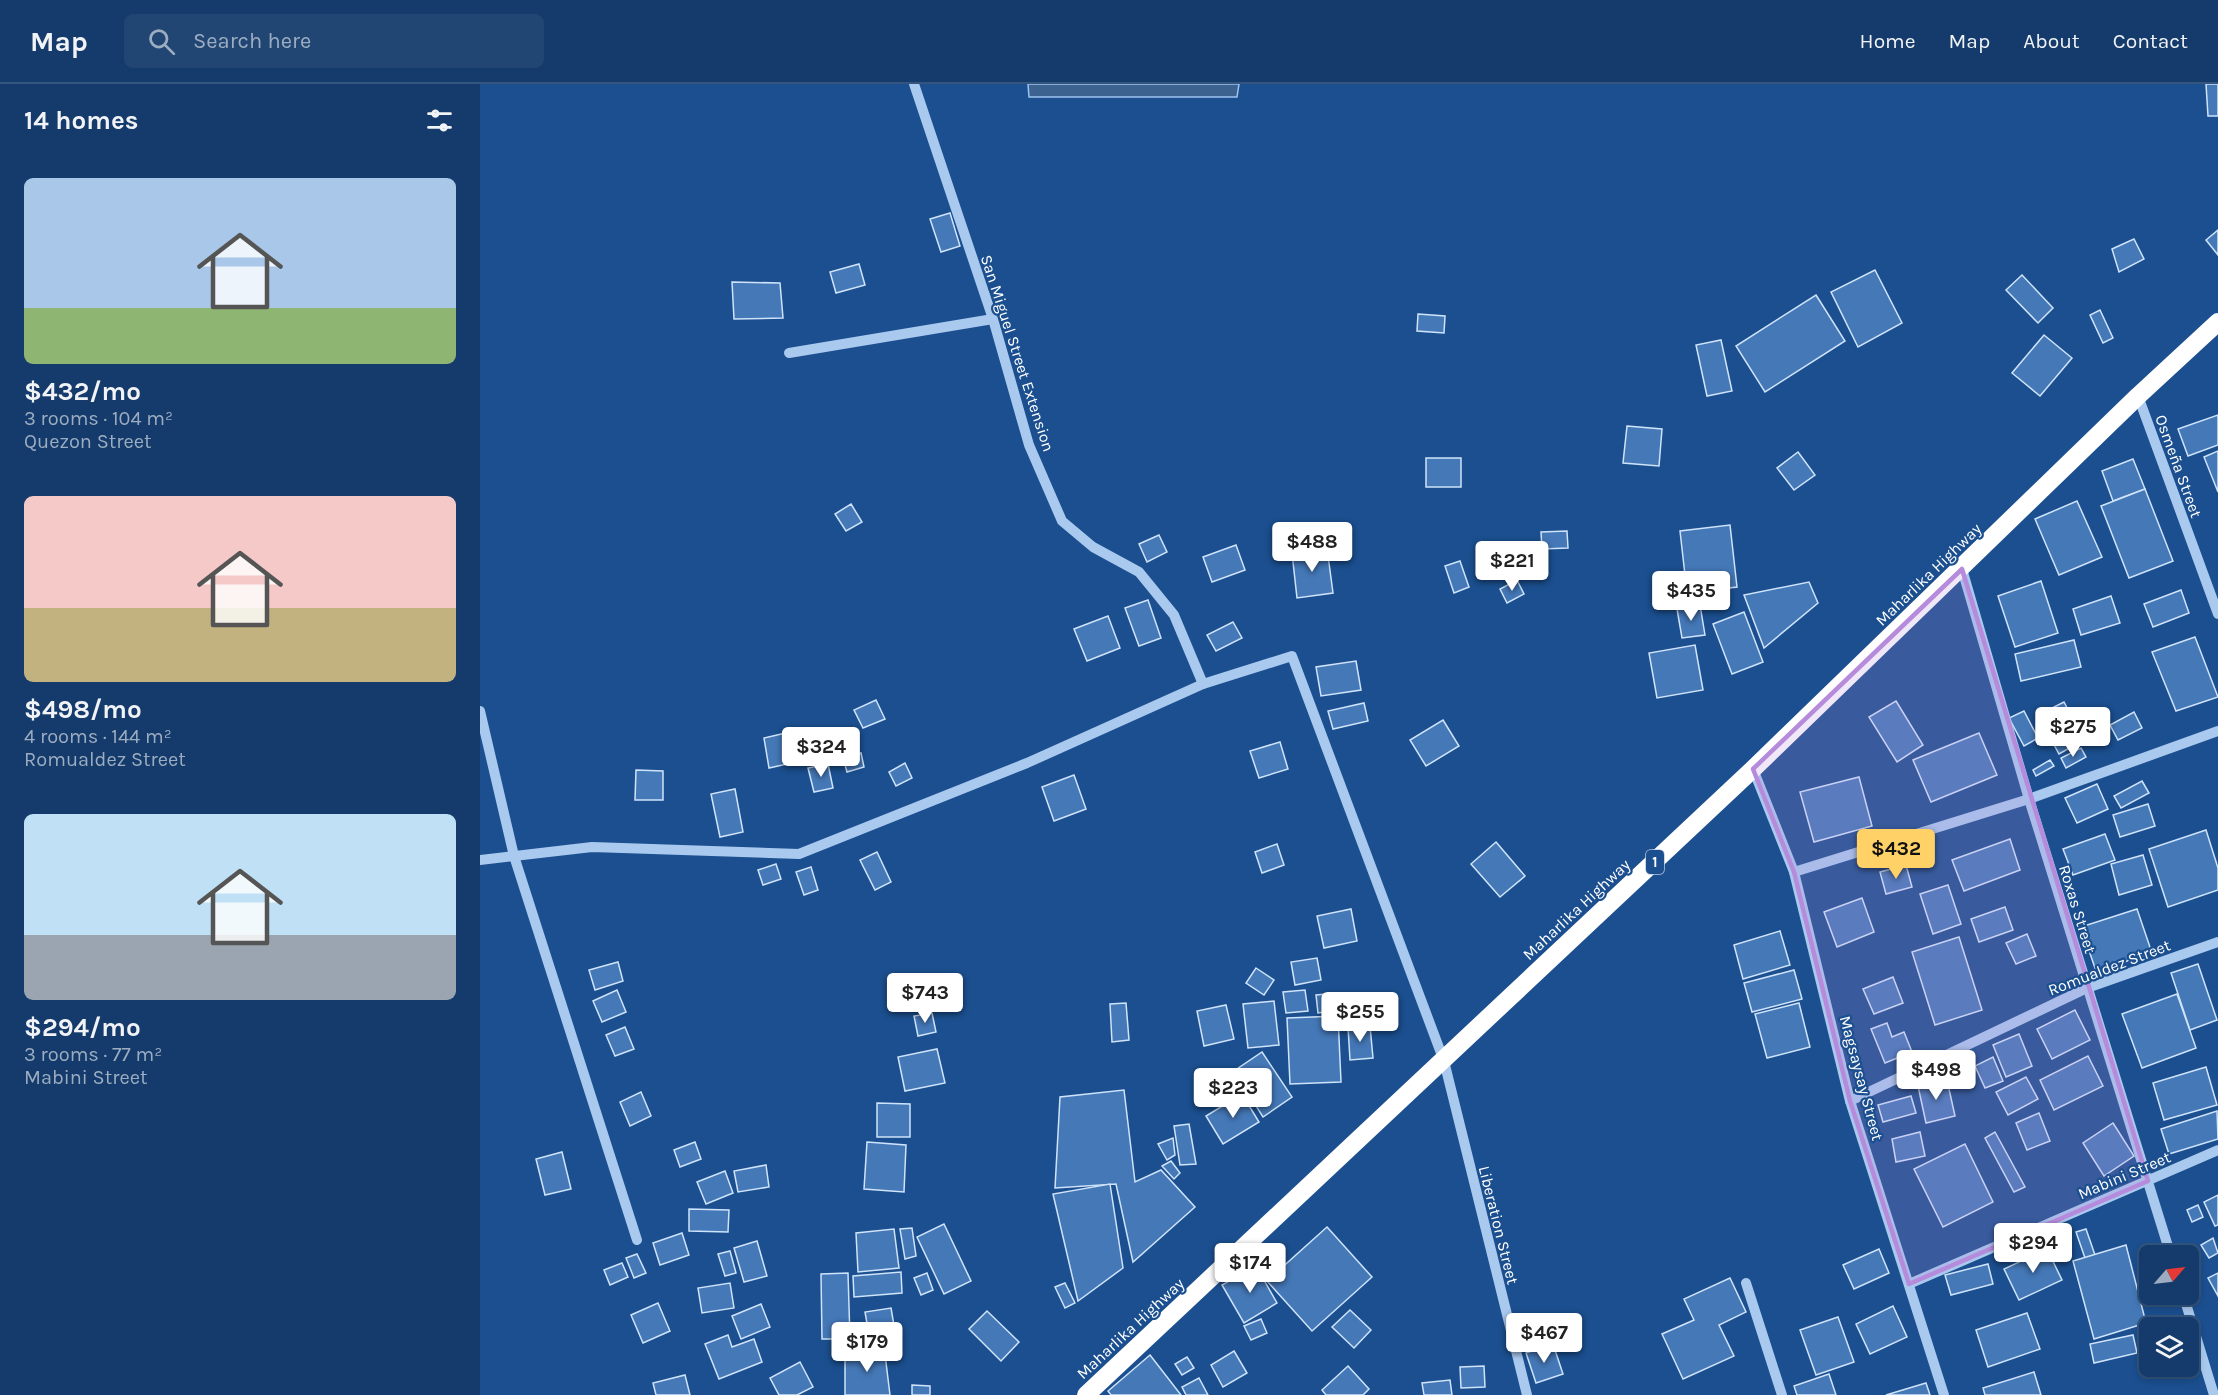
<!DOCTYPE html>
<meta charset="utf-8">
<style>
:root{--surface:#143b6b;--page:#214673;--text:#f1f3f6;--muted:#9dadc1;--line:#33557e;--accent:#ffd166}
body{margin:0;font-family:Karla,sans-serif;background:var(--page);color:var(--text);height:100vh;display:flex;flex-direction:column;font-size:22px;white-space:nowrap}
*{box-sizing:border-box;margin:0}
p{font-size:20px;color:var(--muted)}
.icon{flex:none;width:33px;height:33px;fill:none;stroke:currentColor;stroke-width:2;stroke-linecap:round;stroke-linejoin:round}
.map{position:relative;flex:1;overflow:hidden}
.sheet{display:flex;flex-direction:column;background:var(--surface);width:480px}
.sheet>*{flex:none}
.needle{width:39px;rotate:62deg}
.buttons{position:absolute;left:1659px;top:1161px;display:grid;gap:12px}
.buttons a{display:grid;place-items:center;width:60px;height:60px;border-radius:9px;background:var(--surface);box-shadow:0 3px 9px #0003,0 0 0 2px var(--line);font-size:30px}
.price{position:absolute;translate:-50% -51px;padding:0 14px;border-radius:6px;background:#fff;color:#222;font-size:20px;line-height:39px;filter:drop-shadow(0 2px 3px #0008)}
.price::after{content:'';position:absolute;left:50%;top:36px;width:18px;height:14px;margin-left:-9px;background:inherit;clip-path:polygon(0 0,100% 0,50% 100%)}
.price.current{background:var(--accent);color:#111}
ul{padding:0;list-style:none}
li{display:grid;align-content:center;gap:12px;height:318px;padding:0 24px}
li span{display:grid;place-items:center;height:186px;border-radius:9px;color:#555}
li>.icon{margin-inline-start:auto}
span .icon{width:108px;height:108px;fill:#fffc;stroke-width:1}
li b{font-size:26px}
h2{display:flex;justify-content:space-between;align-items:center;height:72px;padding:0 24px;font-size:26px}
header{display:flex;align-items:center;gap:36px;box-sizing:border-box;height:84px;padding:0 30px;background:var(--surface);border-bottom:2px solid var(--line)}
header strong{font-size:28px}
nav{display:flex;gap:33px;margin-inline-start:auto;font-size:21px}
.search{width:420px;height:54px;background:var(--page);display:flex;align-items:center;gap:15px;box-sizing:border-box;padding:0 21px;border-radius:9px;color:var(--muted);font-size:22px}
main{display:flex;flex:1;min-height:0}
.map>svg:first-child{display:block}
.water{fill:#3c6290;stroke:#9cc4f0;stroke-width:1.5}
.building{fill:#4478b7;stroke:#cfe3fa;stroke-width:1.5}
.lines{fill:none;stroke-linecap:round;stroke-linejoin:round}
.minor{stroke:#a9c9ee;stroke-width:10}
.highway{stroke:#fff;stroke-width:18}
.marked{fill:#b68bdc;fill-opacity:0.2;stroke:#b68bdc;stroke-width:4.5;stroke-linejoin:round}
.labels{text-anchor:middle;stroke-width:4.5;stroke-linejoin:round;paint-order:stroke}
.shield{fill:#1b4f8f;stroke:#bbcadd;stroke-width:1.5}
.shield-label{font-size:15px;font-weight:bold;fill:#fff}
.street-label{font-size:16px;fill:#fff;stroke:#1b4f8f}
</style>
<header>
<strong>Map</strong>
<div class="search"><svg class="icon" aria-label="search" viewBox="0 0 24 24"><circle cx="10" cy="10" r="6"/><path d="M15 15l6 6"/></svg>Search here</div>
<nav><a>Home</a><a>Map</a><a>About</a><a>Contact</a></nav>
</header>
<main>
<section class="sheet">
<h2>14 homes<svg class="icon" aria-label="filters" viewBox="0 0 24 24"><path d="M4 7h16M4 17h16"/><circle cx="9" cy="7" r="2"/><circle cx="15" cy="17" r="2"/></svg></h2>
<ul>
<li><span style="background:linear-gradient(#a9c7e8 70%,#8fb573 0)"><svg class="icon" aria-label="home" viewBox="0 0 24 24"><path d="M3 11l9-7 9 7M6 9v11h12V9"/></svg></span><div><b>$432/mo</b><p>3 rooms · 104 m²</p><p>Quezon Street</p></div></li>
<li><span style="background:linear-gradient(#f6c9c9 60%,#c2b280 0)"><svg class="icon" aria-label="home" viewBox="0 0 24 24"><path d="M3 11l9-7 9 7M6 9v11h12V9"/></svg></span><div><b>$498/mo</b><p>4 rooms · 144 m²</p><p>Romualdez Street</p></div></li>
<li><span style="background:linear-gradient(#bfe0f5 65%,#9aa5b1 0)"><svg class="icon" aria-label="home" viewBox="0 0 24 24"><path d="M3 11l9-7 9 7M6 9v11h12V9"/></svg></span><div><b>$294/mo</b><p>3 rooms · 77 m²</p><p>Mabini Street</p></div></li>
</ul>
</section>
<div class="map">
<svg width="1738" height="1311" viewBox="0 0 1738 1311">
<rect width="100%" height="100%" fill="#1b4f8f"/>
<path class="water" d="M548 0H759L757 13H549Z"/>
<g class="building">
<path d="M1726 0H1738V32H1728Z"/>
<path d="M470 129 480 162 461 168 450 135Z"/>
<path d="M1738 146V171L1726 156Z"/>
<path d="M1654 155 1664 175 1639 188 1632 165Z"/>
<path d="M379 180 385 201 356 209 350 188Z"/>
<path d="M1395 186 1422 239 1378 263 1351 208Z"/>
<path d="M1542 191 1573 224 1558 239 1526 206Z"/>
<path d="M252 198 300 199 303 234 254 235Z"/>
<path d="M1336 211 1365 257 1285 308 1256 262Z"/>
<path d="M1620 226 1633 254 1623 259 1610 231Z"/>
<path d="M938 230 965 232 964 249 937 247Z"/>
<path d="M1564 251 1592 274 1560 312 1532 289Z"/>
<path d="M1241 256 1252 307 1227 312 1216 261Z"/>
<path d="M1738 331V361L1708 372 1698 345Z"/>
<path d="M1147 342 1182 345 1179 382 1143 379Z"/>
<path d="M1738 367V408L1724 373Z"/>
<path d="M1318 368 1335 391 1314 406 1297 384Z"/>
<rect x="946" y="374" width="35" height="29"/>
<path d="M1653 375 1665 405 1633 417 1622 387Z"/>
<path d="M1665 405 1693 477 1649 494 1621 422Z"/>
<path d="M1597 417 1622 473 1579 491 1555 435Z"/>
<path d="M371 420 382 438 366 447 355 430Z"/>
<path d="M1250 441 1257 503 1207 509 1200 447Z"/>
<path d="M1087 447 1088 464 1062 465 1061 448Z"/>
<path d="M679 451 687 468 667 478 659 460Z"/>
<path d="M756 461 765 486 732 498 723 473Z"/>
<path d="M847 464 853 509 817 514 812 469Z"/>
<path d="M980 477 989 503 974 509 965 482Z"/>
<path d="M1037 496 1044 510 1027 519 1020 505Z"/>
<path d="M1561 497 1578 549 1535 563 1518 512Z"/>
<path d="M1329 498 1338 519 1284 564 1264 511Z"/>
<path d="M1701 506 1709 529 1673 543 1664 520Z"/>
<path d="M1631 512 1640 539 1601 551 1593 525Z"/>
<path d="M668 516 681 554 659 562 645 524Z"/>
<path d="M1220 521 1225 551 1202 554 1197 525Z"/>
<path d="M1264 528 1283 578 1252 590 1233 540Z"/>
<path d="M628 532 640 564 607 577 594 545Z"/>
<path d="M753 538 762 554 736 567 727 551Z"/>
<path d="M1715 553 1738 613 1696 627 1672 568Z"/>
<path d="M1594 556 1601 583 1541 597 1535 570Z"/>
<path d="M1215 561 1223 606 1177 614 1169 569Z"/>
<path d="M876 577 881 606 841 612 836 583Z"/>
<path d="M396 616 405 635 383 644 374 626Z"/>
<path d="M1416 617 1443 661 1417 678 1389 633Z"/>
<path d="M1584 618 1604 656 1579 670 1558 631Z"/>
<path d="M884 619 888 637 853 645 848 627Z"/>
<path d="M1544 627 1558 654 1544 662 1529 634Z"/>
<path d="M1654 628 1662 644 1638 656 1630 641Z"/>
<path d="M963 636 979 662 946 682 930 656Z"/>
<path d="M310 648 316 678 289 684 284 654Z"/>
<path d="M1499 649 1517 691 1451 718 1433 676Z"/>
<path d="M800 658 808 685 779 694 770 667Z"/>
<path d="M1601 664 1606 673 1586 684 1581 674Z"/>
<path d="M381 669 384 683 367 688 363 674Z"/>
<path d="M1570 676 1574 682 1556 692 1553 686Z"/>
<path d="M425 679 432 694 416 702 409 688Z"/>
<path d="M348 680 353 704 334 708 328 684Z"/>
<path d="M156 686 183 687V716H155Z"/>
<path d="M594 691 606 725 574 737 562 703Z"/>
<path d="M1379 693 1392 742 1334 758 1320 708Z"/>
<path d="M1662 697 1669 709 1641 724 1634 712Z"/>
<path d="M1617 700 1628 725 1597 739 1585 714Z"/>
<path d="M255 705 263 748 240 753 231 710Z"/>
<path d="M1668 720 1675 742 1640 753 1633 731Z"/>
<path d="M1726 746 1738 784V806L1688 823 1669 765Z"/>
<path d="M1625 750 1635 776 1593 791 1583 765Z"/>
<path d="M1530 755 1540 786 1484 807 1472 776Z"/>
<path d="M1016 758 1045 792 1020 813 991 780Z"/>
<path d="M797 760 804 781 782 789 775 768Z"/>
<path d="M397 768 411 798 395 806 380 776Z"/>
<path d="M1663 771 1672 801 1639 811 1631 780Z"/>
<path d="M296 780 301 795 283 801 278 786Z"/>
<path d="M1426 781 1432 803 1406 810 1400 788Z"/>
<path d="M331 783 338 806 324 811 316 788Z"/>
<path d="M1468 801 1481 840 1453 850 1440 810Z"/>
<path d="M1382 814 1394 848 1357 863 1344 828Z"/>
<path d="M1525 823 1533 846 1499 858 1491 835Z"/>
<path d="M871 825 877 857 844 864 837 832Z"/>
<path d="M1657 825 1672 869 1616 887 1601 843Z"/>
<path d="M1300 847 1310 881 1263 895 1254 861Z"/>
<path d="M1547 850 1556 872 1536 880 1526 859Z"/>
<path d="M1479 853 1502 926 1455 941 1432 868Z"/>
<path d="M837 874 841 896 815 901 811 878Z"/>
<path d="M138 878 143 897 115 906 109 886Z"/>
<path d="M1718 880 1737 936 1710 946 1691 889Z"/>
<path d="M776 884 794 896 784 911 766 899Z"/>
<path d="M1314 886 1322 915 1272 928 1264 899Z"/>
<path d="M1413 893 1423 919 1394 930 1383 905Z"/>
<path d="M137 906 146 928 122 938 113 917Z"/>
<path d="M825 906 828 927 806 929 803 908Z"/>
<path d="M858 909 860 926 838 929 836 911Z"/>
<path d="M1697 910 1716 964 1662 984 1642 930Z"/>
<path d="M794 917 799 961 768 964 763 920Z"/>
<path d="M646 919 649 956 632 958 630 920Z"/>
<path d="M1319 919 1330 963 1287 974 1275 930Z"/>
<path d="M746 921 754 955 724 962 717 927Z"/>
<path d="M1595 926 1610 956 1572 975 1557 945Z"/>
<path d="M452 929 456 948 438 952 434 932Z"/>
<path d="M858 932 861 998 810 1000 807 934Z"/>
<path d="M1407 939 1412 953 1424 948 1432 968 1405 979 1391 945Z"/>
<path d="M890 942 893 974 870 976 868 943Z"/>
<path d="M145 943 154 965 135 972 126 951Z"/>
<path d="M1539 950 1552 982 1526 993 1513 961Z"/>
<path d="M457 965 465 999 425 1007 418 973Z"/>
<path d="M782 968 812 1013 783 1033 754 987Z"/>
<path d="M1608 972 1623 1002 1574 1026 1560 996Z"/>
<path d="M1513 973 1523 997 1505 1004 1495 982Z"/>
<path d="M1726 983 1737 1021 1684 1036 1673 999Z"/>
<path d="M1546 993 1558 1015 1528 1031 1516 1008Z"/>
<path d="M1467 996 1475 1032 1446 1039 1438 1002Z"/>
<path d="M644 1006 655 1098 681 1086 715 1123 653 1178 636 1100 575 1104 580 1013Z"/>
<path d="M161 1008 171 1032 150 1042 140 1018Z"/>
<path d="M762 1010 779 1038 743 1060 726 1032Z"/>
<path d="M1431 1012 1436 1029 1403 1038 1398 1021Z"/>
<path d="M397 1019 430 1020V1053H397Z"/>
<path d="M1737 1027 1738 1055 1689 1070 1681 1045Z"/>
<path d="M1559 1029 1570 1057 1547 1066 1536 1039Z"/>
<path d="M1633 1039 1654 1072 1624 1092 1603 1059Z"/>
<path d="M709 1040 716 1080 700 1081 694 1042Z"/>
<path d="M1440 1048 1445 1072 1416 1078 1412 1055Z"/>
<path d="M1515 1048 1545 1103 1534 1108 1505 1054Z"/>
<path d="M693 1054 695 1071 687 1076 678 1060Z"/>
<path d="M215 1058 221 1075 200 1083 194 1066Z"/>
<path d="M387 1058 426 1061 424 1108 384 1105Z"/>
<path d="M1485 1060 1513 1118 1463 1143 1434 1085Z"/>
<path d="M82 1068 91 1105 65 1111 56 1075Z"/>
<path d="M691 1077 700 1089 694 1095 682 1082Z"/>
<path d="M286 1081 289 1103 258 1108 254 1087Z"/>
<path d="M245 1087 253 1109 226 1120 217 1098Z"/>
<path d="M630 1100 643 1184 598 1217 573 1110Z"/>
<path d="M1738 1111V1141L1735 1142 1724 1118Z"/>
<path d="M1718 1121 1723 1133 1712 1138 1707 1126Z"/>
<path d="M209 1125 249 1126 248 1148 209 1147Z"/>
<path d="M464 1140 491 1197 464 1210 437 1153Z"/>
<path d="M847 1143 892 1193 832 1247 787 1197Z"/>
<path d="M432 1144 436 1172 425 1175 420 1145Z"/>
<path d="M414 1145 419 1184 378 1188 376 1149Z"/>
<path d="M1606 1145 1615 1171 1605 1174 1596 1148Z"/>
<path d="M202 1149 209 1171 180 1181 173 1159Z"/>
<path d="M1733 1154 1738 1169 1729 1174 1721 1161Z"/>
<path d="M277 1157 287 1192 264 1198 254 1164Z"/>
<path d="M1646 1161 1666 1239 1614 1255 1593 1177Z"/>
<path d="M1399 1165 1409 1189 1374 1205 1363 1181Z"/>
<path d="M1567 1165 1582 1196 1539 1216 1524 1185Z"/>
<path d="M250 1167 256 1189 245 1192 238 1170Z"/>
<path d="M157 1170 166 1189 154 1194 146 1174Z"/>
<path d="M142 1179 148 1193 130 1201 124 1186Z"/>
<path d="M1508 1180 1513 1200 1471 1211 1465 1191Z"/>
<path d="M776 1182 797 1219 764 1239 742 1201Z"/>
<path d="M421 1188 422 1209 374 1213 373 1192Z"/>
<path d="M368 1189 370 1255H342L341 1190Z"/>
<path d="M447 1189 453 1206 441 1211 434 1194Z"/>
<path d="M1738 1189V1212L1728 1194Z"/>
<path d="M1250 1194 1266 1228 1239 1241 1254 1272 1203 1295 1182 1250 1214 1236 1204 1215Z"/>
<path d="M250 1199 254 1224 222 1229 218 1204Z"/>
<path d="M585 1199 595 1219 585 1224 575 1203Z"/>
<path d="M178 1219 190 1247 163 1259 151 1231Z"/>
<path d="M281 1220 290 1243 261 1255 252 1232Z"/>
<path d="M1413 1222 1427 1253 1390 1270 1376 1240Z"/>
<path d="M411 1224 415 1247 389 1251 385 1228Z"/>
<path d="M870 1226 891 1246 874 1264 852 1243Z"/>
<path d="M507 1227 539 1258 521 1277 489 1245Z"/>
<path d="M1547 1229 1560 1265 1508 1283 1496 1246Z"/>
<path d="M1358 1233 1374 1278 1336 1291 1320 1246Z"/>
<path d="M781 1235 787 1249 771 1256 764 1242Z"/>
<path d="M248 1251 252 1263 274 1255 282 1278 239 1295 225 1260Z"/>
<path d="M1653 1251 1657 1269 1614 1279 1610 1260Z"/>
<path d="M1073 1260 1083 1290 1056 1299 1046 1269Z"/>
<path d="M404 1262 410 1311H365V1269Z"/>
<path d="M754 1267 767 1289 743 1303 731 1281Z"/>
<path d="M670 1271 701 1311H631L628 1307Z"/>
<path d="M707 1273 714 1284 702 1291 695 1280Z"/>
<path d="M320 1278 333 1303 317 1311H299L290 1294Z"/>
<path d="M868 1282 889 1305 883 1311H846L842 1306Z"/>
<path d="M1004 1282 1005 1303 981 1304 980 1283Z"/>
<path d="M1554 1288 1561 1311H1505L1503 1304Z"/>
<path d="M1349 1290 1356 1311H1317L1314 1302Z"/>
<path d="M205 1291 210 1311H176L173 1299Z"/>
<path d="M719 1294 728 1311H706L702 1303Z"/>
<path d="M970 1296 972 1311H944L942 1299Z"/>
<path d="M1446 1299 1450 1311H1406Z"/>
<path d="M432 1301 450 1302V1311H432Z"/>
</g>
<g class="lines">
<g class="minor">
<path d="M434 0 513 235 549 361 582 437 613 463 659 488 694 531 723 600"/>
<path d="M309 269 513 235"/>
<path d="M1658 312 1738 530"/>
<path d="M1482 485 1549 715 1691 1172"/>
<path d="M0 627 34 772 157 1156"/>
<path d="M1273 685 1314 788 1370 1017 1464 1311"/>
<path d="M0 776 112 763 319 770 547 679 723 600 812 572 964 977 1047 1311"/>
<path d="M1314 788 1549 715 1738 647"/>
<path d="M1370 1017 1607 904 1738 858"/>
<path d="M1266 1199 1302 1311"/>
<path d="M1429 1200 1738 1066"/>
<path d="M1703 1210 1734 1311"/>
</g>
<path class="highway" d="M606 1311 1273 685 1658 312 1738 238"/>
</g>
<path class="marked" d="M1482 485 1668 1097 1429 1200 1370 1017 1314 788 1273 685Z"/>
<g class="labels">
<rect class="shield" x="1166" y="766" width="18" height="24" rx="4.5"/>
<g class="shield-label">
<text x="1175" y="783">1</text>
</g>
<g class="street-label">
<text transform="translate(538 269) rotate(72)" y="6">San Miguel Street Extension</text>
<text transform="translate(1699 382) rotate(70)" y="6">Osmeña Street</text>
<text transform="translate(1448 490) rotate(-44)" y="6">Maharlika Highway</text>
<text transform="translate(1096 825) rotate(-43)" y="6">Maharlika Highway</text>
<text transform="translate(1598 825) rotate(73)" y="6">Roxas Street</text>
<text transform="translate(1629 883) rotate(-21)" y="6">Romualdez Street</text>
<text transform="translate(1382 994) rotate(75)" y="6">Magsaysay Street</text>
<text transform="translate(1644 1091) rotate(-23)" y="6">Mabini Street</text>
<text transform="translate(1019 1141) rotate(76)" y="6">Liberation Street</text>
<text transform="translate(650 1244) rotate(-43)" y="6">Maharlika Highway</text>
</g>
</g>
</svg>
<div class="buttons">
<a><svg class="needle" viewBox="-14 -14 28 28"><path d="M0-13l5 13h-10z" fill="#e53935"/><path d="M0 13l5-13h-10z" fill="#9dadc1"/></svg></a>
<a><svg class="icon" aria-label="layers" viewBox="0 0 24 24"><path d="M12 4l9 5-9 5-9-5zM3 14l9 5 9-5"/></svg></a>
</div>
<b class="price" style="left:832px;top:489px">$488</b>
<b class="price" style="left:1032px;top:508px">$221</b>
<b class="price" style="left:1211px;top:538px">$435</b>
<b class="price" style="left:1593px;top:674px">$275</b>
<b class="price" style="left:341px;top:694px">$324</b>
<b class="price current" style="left:1416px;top:796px">$432</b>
<b class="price" style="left:445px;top:940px">$743</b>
<b class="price" style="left:880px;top:959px">$255</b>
<b class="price" style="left:1456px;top:1017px">$498</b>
<b class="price" style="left:753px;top:1035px">$223</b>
<b class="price" style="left:1553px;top:1190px">$294</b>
<b class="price" style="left:770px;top:1210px">$174</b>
<b class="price" style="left:1064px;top:1280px">$467</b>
<b class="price" style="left:387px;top:1289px">$179</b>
</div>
</main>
